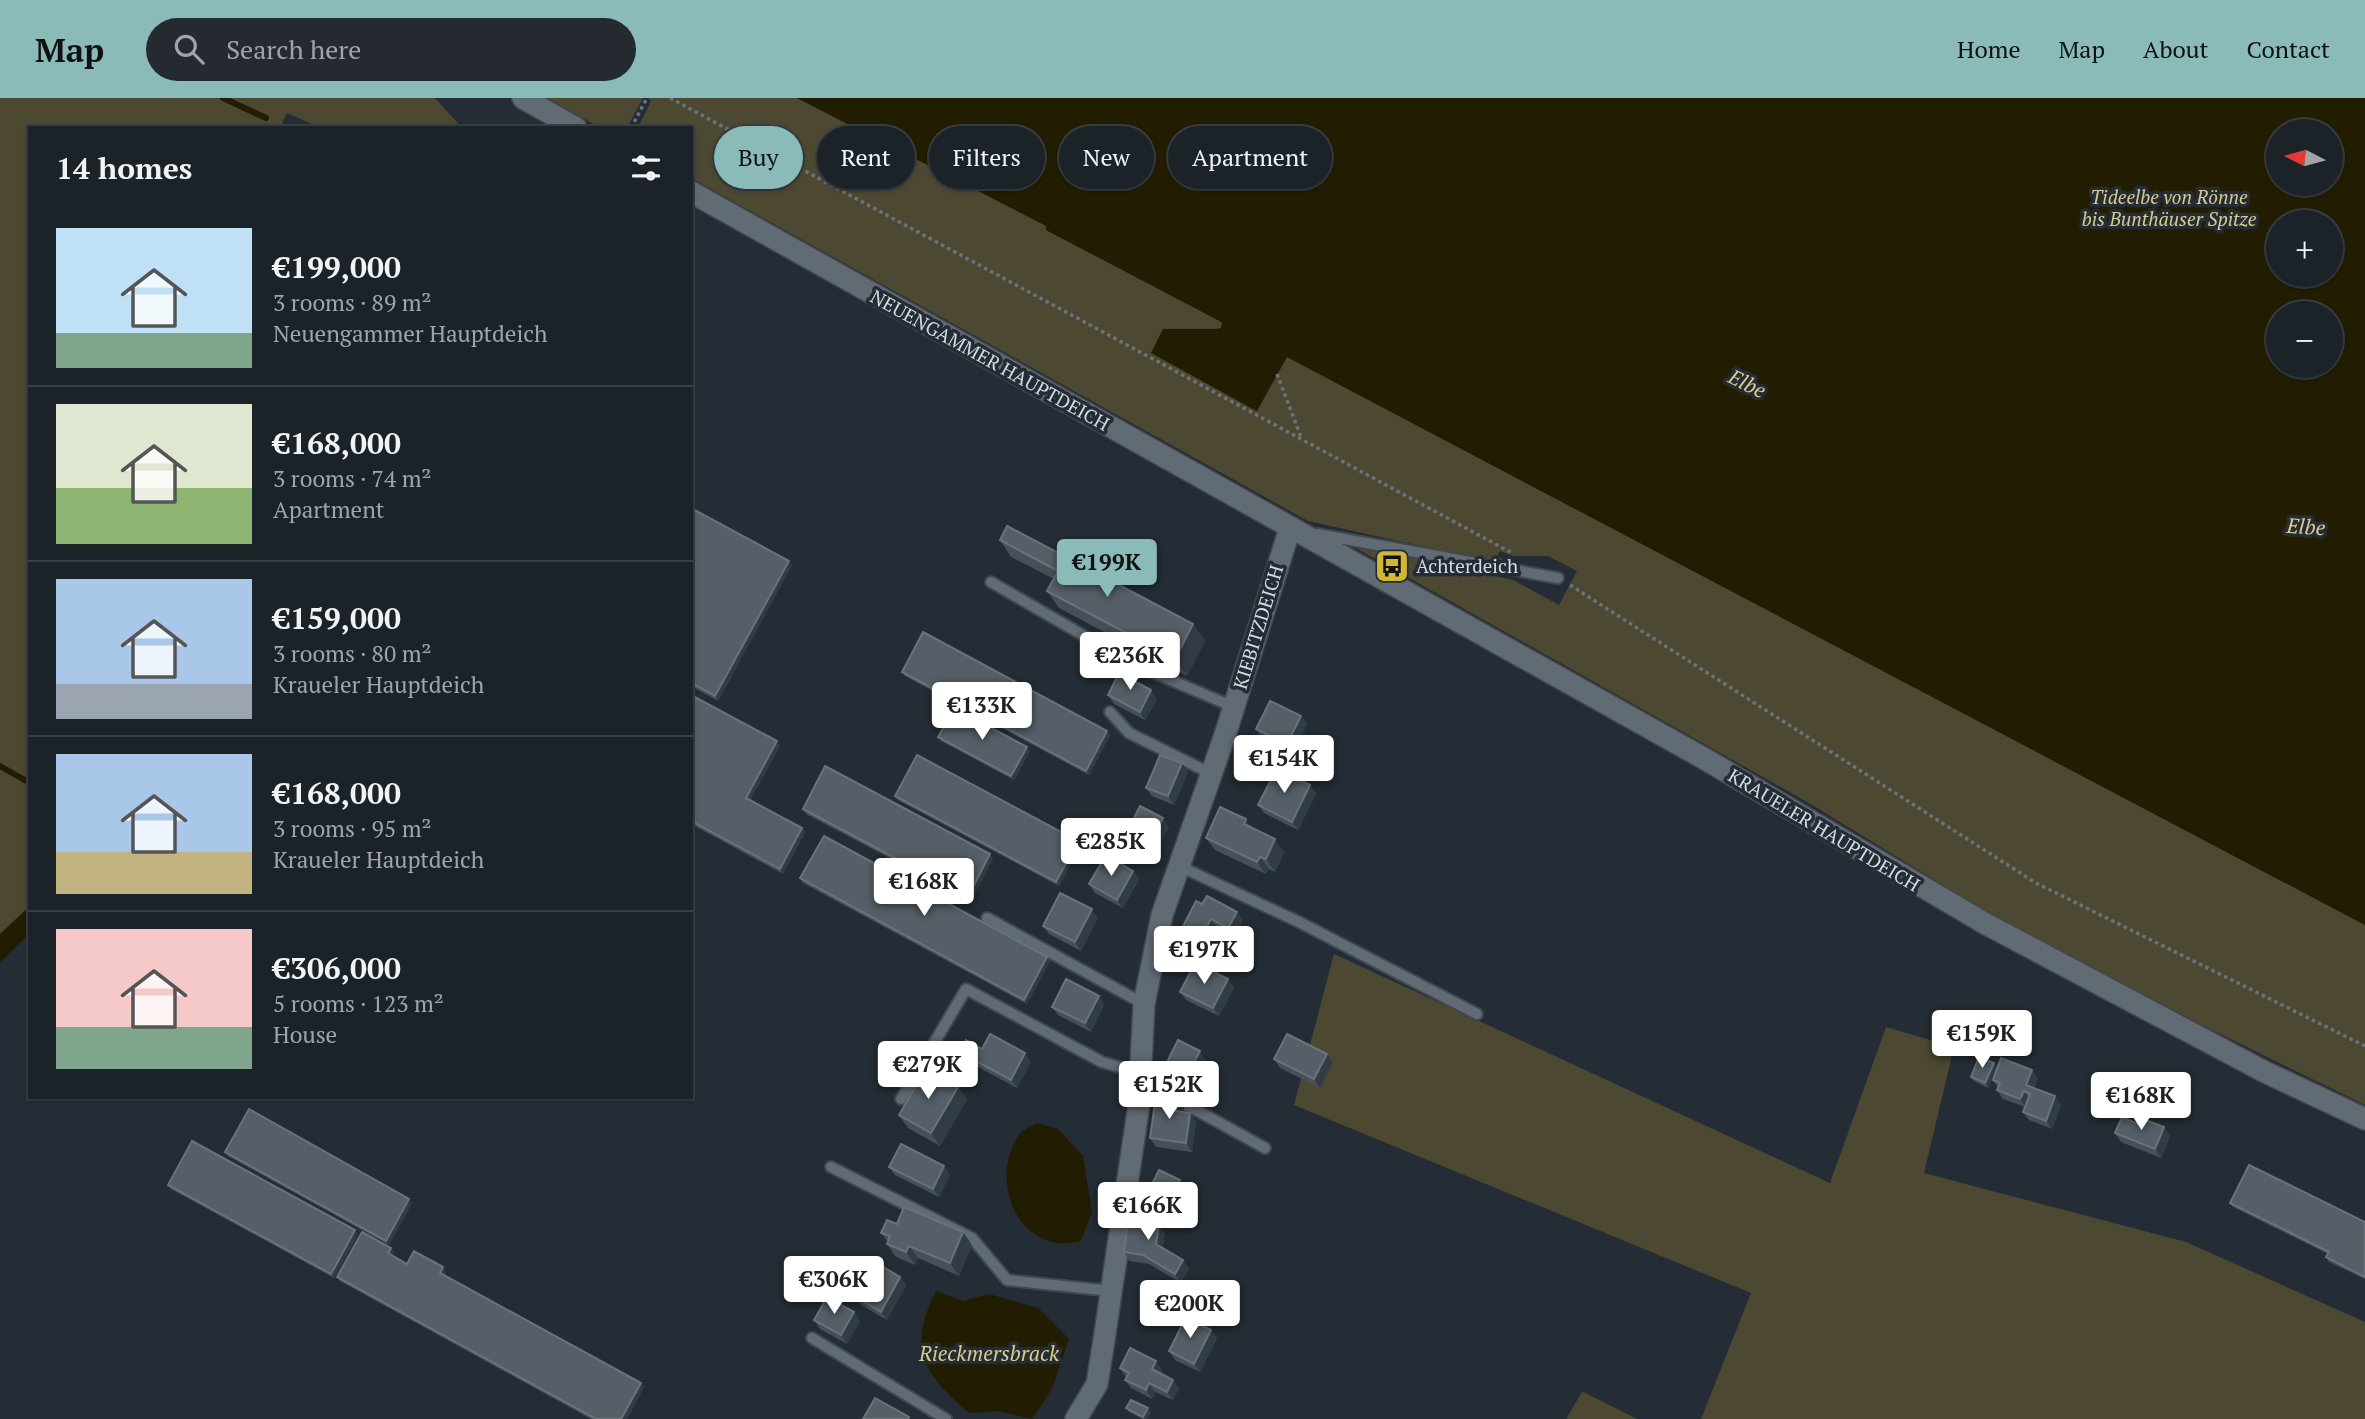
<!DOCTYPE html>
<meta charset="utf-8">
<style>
:root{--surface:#1b2228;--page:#242a30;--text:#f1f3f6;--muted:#a0a4a8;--line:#393f45;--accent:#8bbbb9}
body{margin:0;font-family:"PT Serif",serif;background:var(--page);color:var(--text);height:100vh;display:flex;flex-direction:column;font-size:26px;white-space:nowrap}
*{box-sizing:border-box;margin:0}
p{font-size:23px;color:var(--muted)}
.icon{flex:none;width:38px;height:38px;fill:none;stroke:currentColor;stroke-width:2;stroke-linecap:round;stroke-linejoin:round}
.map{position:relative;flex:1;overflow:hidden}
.panel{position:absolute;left:28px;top:28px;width:665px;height:973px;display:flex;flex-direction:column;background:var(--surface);border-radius:0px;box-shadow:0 2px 5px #0004,0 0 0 2px var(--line)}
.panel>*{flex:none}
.top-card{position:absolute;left:714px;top:28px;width:665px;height:63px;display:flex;gap:14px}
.needle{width:46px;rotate:276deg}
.controls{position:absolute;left:2266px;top:21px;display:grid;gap:14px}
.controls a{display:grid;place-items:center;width:77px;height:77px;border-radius:50%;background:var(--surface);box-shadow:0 2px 5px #0004,0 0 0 2px var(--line);font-size:35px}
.price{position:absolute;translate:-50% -60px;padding:0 16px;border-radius:7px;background:#fff;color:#222;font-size:23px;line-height:46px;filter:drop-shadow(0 2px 4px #0008)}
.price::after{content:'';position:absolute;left:50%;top:42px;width:21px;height:16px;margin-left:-10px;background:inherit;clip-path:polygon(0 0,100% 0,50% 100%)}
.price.active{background:var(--accent);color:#111}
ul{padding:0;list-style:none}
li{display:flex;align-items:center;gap:21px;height:175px;padding:0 28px}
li+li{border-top:2px solid var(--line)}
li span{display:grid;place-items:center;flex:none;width:196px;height:140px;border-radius:0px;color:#555}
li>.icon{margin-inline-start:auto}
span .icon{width:84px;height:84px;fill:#fffc;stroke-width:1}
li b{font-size:30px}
h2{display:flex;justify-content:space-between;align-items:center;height:84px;padding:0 28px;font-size:30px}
.tag{padding:0 24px;border-radius:32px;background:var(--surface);box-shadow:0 2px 5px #0004,0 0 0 2px var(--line);font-size:24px;line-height:63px}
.tag.active{background:var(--accent);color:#111}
header{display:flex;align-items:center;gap:42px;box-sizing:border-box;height:98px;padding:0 35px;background:var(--accent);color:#111}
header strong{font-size:33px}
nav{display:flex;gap:38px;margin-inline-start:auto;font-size:24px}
.search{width:490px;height:63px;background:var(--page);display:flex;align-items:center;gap:18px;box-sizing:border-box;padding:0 24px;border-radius:38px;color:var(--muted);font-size:26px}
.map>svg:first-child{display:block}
.green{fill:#4d4832}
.water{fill:#221c01;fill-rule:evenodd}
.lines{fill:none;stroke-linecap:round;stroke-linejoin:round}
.stream{stroke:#221c01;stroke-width:6}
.lane-casing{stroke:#41484f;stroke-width:14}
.street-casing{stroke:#41484f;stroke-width:24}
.secondary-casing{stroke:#41484f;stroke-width:24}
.path{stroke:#6b737a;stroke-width:3.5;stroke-dasharray:3.5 3.5;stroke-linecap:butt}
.lane{stroke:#616b74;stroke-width:10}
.street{stroke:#616b74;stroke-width:21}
.secondary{stroke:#616b74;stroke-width:21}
.wall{fill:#475059}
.shaded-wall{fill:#323c45}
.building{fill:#565f67;stroke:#6a727a;stroke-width:2}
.labels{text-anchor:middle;stroke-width:7;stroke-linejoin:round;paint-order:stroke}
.park-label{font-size:19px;font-style:italic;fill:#d9cb8a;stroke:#242d35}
.street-label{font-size:19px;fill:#d4dadf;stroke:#242d35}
.poi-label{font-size:19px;fill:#d4dadf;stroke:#242d35;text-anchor:start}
.water-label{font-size:21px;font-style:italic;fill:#dacc8b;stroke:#242d35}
</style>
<header>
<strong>Map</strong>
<div class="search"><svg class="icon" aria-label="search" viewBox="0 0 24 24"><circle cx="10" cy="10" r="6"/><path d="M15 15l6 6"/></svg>Search here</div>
<nav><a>Home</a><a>Map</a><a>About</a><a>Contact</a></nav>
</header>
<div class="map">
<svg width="2365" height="1321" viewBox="0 0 2365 1321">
<rect width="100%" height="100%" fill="#242d35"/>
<g class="green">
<path d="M0 0H435L462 30H321L287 15 280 30H30V808L0 836Z"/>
<path d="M547 0H643L627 30H601Z"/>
<path d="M648 0H797L1047 128 1046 132 1223 225 1221 230 1216 231H1163L1152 255 1256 313 1287 259 2365 827V1007L2198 925 1987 814 1809 705 1347 445 1513 482 1559 507 1577 473 1548 458H1513L1500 453 1497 458 1516 469 1308 423 691 80V30H638L651 3Z"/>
<path d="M1334 856 1830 1085 1886 929 1954 949 1924 1075 2186 1144 2365 1224V1321H1701L1751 1195 1294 1007Z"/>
<path d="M1582 1294H1583L1637 1321H1566Z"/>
</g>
<g class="water">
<path d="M797 0H2365V827L1287 259 1257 313 1151 255 1163 231H1216L1221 230 1222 224 1046 132V128ZM2331 33V86H2278V33ZM2331 124V177H2278V124ZM2278 215H2331V268H2278Z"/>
<path d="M30 808V835L0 865V836Z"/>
<path d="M1037 1025 1058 1031 1083 1058 1092 1114 1081 1143C1020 1159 987 1084 1019 1037 1022 1032 1031 1028 1037 1025Z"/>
<path d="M936 1193 963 1203 989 1196 1038 1210 1069 1241 1052 1291 1032 1321 998 1313 969 1315C923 1276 907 1250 936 1193Z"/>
</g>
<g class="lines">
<g class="stream">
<path d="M223 0 266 20"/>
<path d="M0 668 30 685"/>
</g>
<g class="lane-casing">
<g id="lane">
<path d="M1317 436 1558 480"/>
<path d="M991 484 1133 566 1234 609"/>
<path d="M1110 614 1129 635 1212 676"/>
<path d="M1179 768 1299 824 1477 916"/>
<path d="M987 820 1144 906"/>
<path d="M1139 996 1189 1008 1265 1050"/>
<path d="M901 1001 966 891 1102 964 1140 975"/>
<path d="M831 1069 972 1140 1007 1182 1111 1193"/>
<path d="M812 1240 946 1321"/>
</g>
</g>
<g class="street-casing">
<path id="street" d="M1076 1321 1097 1286 1104 1242 1139 1006 1144 906 1162 817 1226 634 1290 430"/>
</g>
<g class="secondary-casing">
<g id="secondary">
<path d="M523 0 576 30"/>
<path d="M691 94 1705 661 1986 826 2265 974 2365 1021"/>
</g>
</g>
<g class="path">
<path d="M670 0 1512 455"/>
<path d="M631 30 647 0"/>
<path d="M1277 276 1301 339"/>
<path d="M1570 487 2036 785 2365 948"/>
</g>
<use href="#lane" class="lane"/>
<use href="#street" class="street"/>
<use href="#secondary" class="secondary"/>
</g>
<g class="wall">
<path d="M691 410 792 467 718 603 691 588Z"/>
<path d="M1000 442 1193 526 1205 543 1187 578 1059 510 1047 493 1054 481 1011 459Z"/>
<path d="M902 574 1110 637 1089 677 905 578Z"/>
<path d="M691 597 780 648 750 702 802 730 805 734 783 776 691 726Z"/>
<path d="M1108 597 1157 601 1145 622 1114 606Z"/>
<path d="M1301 618 1307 626 1293 655 1262 640 1256 631Z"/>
<path d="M938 639 1030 653 1014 682 941 643Z"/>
<path d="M1188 674 1174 707 1152 698 1146 690Z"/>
<path d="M1310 687 1316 696 1298 732 1264 715 1258 707Z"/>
<path d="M895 698 1078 743 1081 747 1059 788 898 702Z"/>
<path d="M803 711 993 760 971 803 806 716Z"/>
<path d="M1169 729 1156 753 1134 741 1128 732Z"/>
<path d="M1252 730 1284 754 1275 774 1269 771 1266 776 1215 752 1206 740Z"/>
<path d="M1133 773 1139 781 1123 810 1095 795 1089 786Z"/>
<path d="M800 780 1047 859 1050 863 1027 906 803 785Z"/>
<path d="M1202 806 1243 822 1234 839 1217 829 1205 852 1186 842 1180 834Z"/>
<path d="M1098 820 1081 853 1049 836 1043 828Z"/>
<path d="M1228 881 1234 890 1219 918 1186 902 1180 894Z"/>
<path d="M1099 898 1104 907 1091 934 1058 917 1052 909Z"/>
<path d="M982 951 1031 964 1017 990 965 962 959 954Z"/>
<path d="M1205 961 1191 990 1170 979 1164 970Z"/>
<path d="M1274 961 1333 964 1320 990 1280 970Z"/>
<path d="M1997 970 1988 990 1974 983 1971 979Z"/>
<path d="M2032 972 2038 981 2034 990 2061 1007 2052 1031 2029 1022 2023 1014 2025 1009 2003 1001 1997 992 1998 990 1993 982Z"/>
<path d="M958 989 967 1001 940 1048 908 1030 899 1017Z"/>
<path d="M1178 1002 1184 1010 1183 1014 1190 1015 1196 1023 1192 1054 1156 1049 1150 1040Z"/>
<path d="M2138 1026 2164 1029 2170 1038 2161 1060 2121 1044 2115 1035Z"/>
<path d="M225 1054 412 1105 389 1147 228 1058Z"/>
<path d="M944 1068 950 1077 939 1099 895 1077 889 1069Z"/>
<path d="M168 1087 358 1136 334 1180 171 1091Z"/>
<path d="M1185 1091 1173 1115 1153 1105 1147 1096Z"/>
<path d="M2230 1105 2365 1124V1181L2329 1164 2326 1159 2328 1156 2233 1109Z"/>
<path d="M1155 1123 1154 1126 1165 1135 1162 1150 1189 1170 1181 1185 1149 1166 1129 1163 1124 1154Z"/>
<path d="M897 1126 972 1147 959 1178 918 1160 915 1167 896 1159 887 1146 888 1144 881 1135Z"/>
<path d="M391 1150 394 1154 392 1157 407 1166 446 1174 444 1178 641 1285 644 1289 627 1321H591L340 1183 337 1179Z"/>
<path d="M870 1172 900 1179 906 1187 887 1222 861 1207 855 1198 857 1193 854 1188Z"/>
<path d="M812 1179 843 1181 835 1195 815 1183Z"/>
<path d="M854 1214 860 1223 847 1246 820 1231 814 1222Z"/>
<path d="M1211 1232 1217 1240 1200 1274 1175 1262 1169 1253Z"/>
<path d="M1120 1270 1162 1272 1160 1275 1179 1290 1173 1302 1155 1294 1152 1301 1131 1290 1125 1282 1126 1279Z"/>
<path d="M1126 1310 1151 1314 1147 1321H1143L1129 1314Z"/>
</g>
<g class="shaded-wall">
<path d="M789 463 792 467 718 603 715 598Z"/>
<path d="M1193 526 1205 543 1187 578 1175 561Z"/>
<path d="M1151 592 1157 601 1145 622 1140 614Z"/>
<path d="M1301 618 1307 626 1293 655 1287 646Z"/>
<path d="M1107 633 1110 637 1089 677 1086 673Z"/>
<path d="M777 643 780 648 749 704 746 700Z"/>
<path d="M1027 649 1030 653 1014 682 1011 678Z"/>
<path d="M1182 665 1188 674 1174 707 1168 698Z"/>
<path d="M1310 687 1316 696 1298 732 1292 724Z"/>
<path d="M1163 720 1169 729 1156 753 1150 744Z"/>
<path d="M1246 721 1255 734 1244 726Z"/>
<path d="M802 730 805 734 783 776 780 771Z"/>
<path d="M1275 741 1284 754 1275 774 1266 761Z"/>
<path d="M1078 743 1081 747 1059 788 1056 784Z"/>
<path d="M990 756 993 760 971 803 968 799Z"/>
<path d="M1260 759 1269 771 1266 776 1257 764Z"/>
<path d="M1133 773 1139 781 1123 810 1117 802Z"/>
<path d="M1092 811 1098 820 1081 853 1075 844Z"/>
<path d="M1237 814 1243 822 1234 839 1228 830Z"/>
<path d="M1211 821 1217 829 1205 852 1199 844Z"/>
<path d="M1047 859 1050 863 1027 906 1024 902Z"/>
<path d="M1228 881 1234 890 1219 918 1213 910Z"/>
<path d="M1099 898 1104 907 1091 934 1085 925Z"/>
<path d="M1200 953 1205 961 1191 990 1185 981Z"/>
<path d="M1025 955 1031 964 1017 990 1011 982Z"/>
<path d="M1327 956 1333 964 1320 990 1314 981Z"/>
<path d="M1994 965 1997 970 1988 990 1985 985Z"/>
<path d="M2032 972 2038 981 2032 995 2026 987Z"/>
<path d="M958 989 967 1001 940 1048 931 1035Z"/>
<path d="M2024 993 2030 1002 2026 1010 2020 1001Z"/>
<path d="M2055 998 2061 1007 2052 1031 2046 1023Z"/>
<path d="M1178 1002 1184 1010 1182 1021 1176 1013Z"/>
<path d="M1190 1015 1196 1023 1192 1054 1186 1045Z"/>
<path d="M2164 1029 2170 1038 2161 1060 2155 1051Z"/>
<path d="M944 1068 950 1077 939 1099 933 1091Z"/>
<path d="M1180 1082 1185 1091 1173 1115 1167 1107Z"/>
<path d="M409 1101 412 1105 389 1147 386 1143Z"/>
<path d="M1149 1115 1155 1123 1153 1134 1147 1125Z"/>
<path d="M1159 1127 1165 1135 1162 1154 1156 1146Z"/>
<path d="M355 1132 358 1136 334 1180 331 1176Z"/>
<path d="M963 1134 972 1147 959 1178 950 1165Z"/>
<path d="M909 1148 918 1160 915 1167 906 1154Z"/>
<path d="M391 1150 394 1154 391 1159 388 1155Z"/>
<path d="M1183 1162 1189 1170 1181 1185 1175 1176Z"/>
<path d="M443 1169 446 1174 443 1180 440 1175Z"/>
<path d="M840 1176 843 1181 835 1195 832 1190Z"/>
<path d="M900 1179 906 1187 887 1222 881 1214Z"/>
<path d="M854 1214 860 1223 847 1246 841 1237Z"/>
<path d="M1211 1232 1217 1240 1200 1274 1194 1266Z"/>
<path d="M1156 1263 1162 1272 1158 1280 1152 1271Z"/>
<path d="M1173 1282 1179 1290 1173 1302 1167 1294Z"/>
<path d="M641 1285 644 1289 627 1321H621Z"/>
<path d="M1149 1285 1155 1294 1152 1301 1146 1292Z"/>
<path d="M1148 1310 1151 1314 1147 1321H1145L1143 1319Z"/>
</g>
<g class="building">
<path d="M691 410 789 463 715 598 691 585Z"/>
<path d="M1007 428 1193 526 1175 561 1047 493 1058 473 1000 442Z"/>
<path d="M923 534 1107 633 1086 673 902 574Z"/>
<path d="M1119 575 1151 592 1140 614 1108 597Z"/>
<path d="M691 597 777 643 746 700 802 730 780 771 691 723Z"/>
<path d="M1270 603 1301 618 1287 646 1256 631Z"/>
<path d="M954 610 1027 649 1011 678 938 639Z"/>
<path d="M917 657 1078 743 1056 784 895 698Z"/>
<path d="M1160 657 1182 665 1168 698 1146 690Z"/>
<path d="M825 668 990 756 968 799 803 711Z"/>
<path d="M1277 670 1310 687 1292 724 1258 707Z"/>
<path d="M1140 708 1163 720 1150 744 1128 732Z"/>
<path d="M1220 709 1246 721 1244 726 1275 741 1266 761 1260 759 1257 764 1206 740Z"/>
<path d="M824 738 1047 859 1024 902 800 780Z"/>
<path d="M1106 757 1133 773 1117 802 1089 786Z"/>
<path d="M1060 795 1092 811 1075 844 1043 828Z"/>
<path d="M1207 798 1237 814 1228 830 1211 821 1199 844 1180 834 1196 803 1202 806Z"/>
<path d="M1195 865 1228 881 1213 910 1180 894Z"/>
<path d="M1066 881 1099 898 1085 925 1052 909Z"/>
<path d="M990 936 1025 955 1011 982 959 954 966 942 982 951Z"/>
<path d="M1287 936 1327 956 1314 981 1274 961Z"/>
<path d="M1178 942 1200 953 1185 981 1164 970Z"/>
<path d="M1979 959 1994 965 1985 985 1971 979Z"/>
<path d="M2001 960 2032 972 2026 987 2055 998 2046 1023 2023 1014 2030 996 2024 993 2020 1001 1997 992 2000 985 1993 982Z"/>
<path d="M926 970 958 989 931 1035 899 1017Z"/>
<path d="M1156 998 1178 1002 1176 1013 1190 1015 1186 1045 1150 1040Z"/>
<path d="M249 1011 409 1101 386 1143 225 1054Z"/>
<path d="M2122 1019 2138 1026 2141 1020 2164 1029 2155 1051 2115 1035Z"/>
<path d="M192 1043 355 1132 331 1176 168 1087Z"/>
<path d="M901 1046 944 1068 933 1091 889 1069Z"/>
<path d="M2249 1067 2365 1124V1179L2326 1159 2329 1154 2230 1105Z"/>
<path d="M1159 1072 1180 1082 1167 1107 1147 1096Z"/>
<path d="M904 1109 963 1134 950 1165 909 1148 906 1154 887 1146 890 1138 881 1135 887 1122 897 1126Z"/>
<path d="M1130 1112 1149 1115 1147 1125 1159 1127 1156 1146 1183 1162 1175 1176 1143 1157 1124 1154Z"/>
<path d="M362 1134 391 1150 388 1155 407 1166 414 1153 443 1169 440 1175 641 1285 621 1321H596L337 1179Z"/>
<path d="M875 1164 900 1179 881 1214 855 1198 859 1191 854 1188 865 1169 870 1172Z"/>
<path d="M820 1165 840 1176 832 1190 812 1179Z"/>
<path d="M827 1199 854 1214 841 1237 814 1222Z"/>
<path d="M1186 1219 1211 1232 1194 1266 1169 1253Z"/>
<path d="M1130 1250 1156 1263 1152 1271 1173 1282 1167 1294 1149 1285 1146 1292 1125 1282 1129 1275 1120 1270Z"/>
<path d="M875 1300 909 1319 908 1321H863Z"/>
<path d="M1131 1302 1148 1310 1143 1319 1126 1310Z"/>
</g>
<defs>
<g id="bus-square" transform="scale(1.75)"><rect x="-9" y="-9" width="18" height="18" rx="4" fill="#d0b736" stroke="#242d35"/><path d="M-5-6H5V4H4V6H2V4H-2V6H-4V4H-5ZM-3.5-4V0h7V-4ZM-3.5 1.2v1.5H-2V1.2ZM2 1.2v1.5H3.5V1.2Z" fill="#111"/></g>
</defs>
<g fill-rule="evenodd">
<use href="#bus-square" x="1392" y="468"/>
</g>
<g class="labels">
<g class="park-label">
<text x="2169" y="106">Tideelbe von Rönne<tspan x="2169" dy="22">bis Bunthäuser Spitze</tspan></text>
</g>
<g class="street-label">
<text transform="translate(990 262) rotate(29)" y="7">NEUENGAMMER HAUPTDEICH</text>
<text transform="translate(1258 529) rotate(-73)" y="7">KIEBITZDEICH</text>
<text transform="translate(1824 732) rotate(31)" y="7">KRAUELER HAUPTDEICH</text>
</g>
<g class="poi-label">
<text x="1416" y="475">Achterdeich</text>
</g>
<g class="water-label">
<text transform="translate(1747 286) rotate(26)" y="7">Elbe</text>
<text transform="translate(2306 429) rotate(4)" y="7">Elbe</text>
<text x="989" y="1263">Rieckmersbrack</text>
</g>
</g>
</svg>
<div class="controls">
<a><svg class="needle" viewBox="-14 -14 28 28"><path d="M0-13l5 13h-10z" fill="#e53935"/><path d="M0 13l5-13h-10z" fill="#a0a4a8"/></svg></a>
<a>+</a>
<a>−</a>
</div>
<b class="price active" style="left:1107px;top:501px">€199K</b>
<b class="price" style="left:1130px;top:594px">€236K</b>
<b class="price" style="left:982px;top:644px">€133K</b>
<b class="price" style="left:1284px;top:697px">€154K</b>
<b class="price" style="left:1111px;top:780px">€285K</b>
<b class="price" style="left:924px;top:820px">€168K</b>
<b class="price" style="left:1204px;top:888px">€197K</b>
<b class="price" style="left:1982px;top:972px">€159K</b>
<b class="price" style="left:928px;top:1003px">€279K</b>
<b class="price" style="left:1169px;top:1023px">€152K</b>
<b class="price" style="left:2141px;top:1034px">€168K</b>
<b class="price" style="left:1148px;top:1144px">€166K</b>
<b class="price" style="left:834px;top:1218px">€306K</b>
<b class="price" style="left:1190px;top:1242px">€200K</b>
<div class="top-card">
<a class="tag active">Buy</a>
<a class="tag">Rent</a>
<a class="tag">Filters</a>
<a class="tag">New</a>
<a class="tag">Apartment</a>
</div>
<section class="panel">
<h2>14 homes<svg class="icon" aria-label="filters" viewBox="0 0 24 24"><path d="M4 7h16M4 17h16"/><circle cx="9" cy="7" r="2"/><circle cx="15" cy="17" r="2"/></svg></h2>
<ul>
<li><span style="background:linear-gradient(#bfe0f5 75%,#7fa58c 0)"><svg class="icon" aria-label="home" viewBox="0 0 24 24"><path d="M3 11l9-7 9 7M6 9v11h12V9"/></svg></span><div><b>€199,000</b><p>3 rooms · 89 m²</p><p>Neuengammer Hauptdeich</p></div></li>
<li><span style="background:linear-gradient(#dfe7d0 60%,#8fb573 0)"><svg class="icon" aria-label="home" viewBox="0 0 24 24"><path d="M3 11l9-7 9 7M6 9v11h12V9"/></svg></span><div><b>€168,000</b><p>3 rooms · 74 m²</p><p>Apartment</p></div></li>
<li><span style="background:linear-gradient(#a9c7e8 75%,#9aa5b1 0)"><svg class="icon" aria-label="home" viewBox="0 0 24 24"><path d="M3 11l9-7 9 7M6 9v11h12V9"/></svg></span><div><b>€159,000</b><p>3 rooms · 80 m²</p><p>Kraueler Hauptdeich</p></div></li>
<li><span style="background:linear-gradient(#a9c7e8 70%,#c2b280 0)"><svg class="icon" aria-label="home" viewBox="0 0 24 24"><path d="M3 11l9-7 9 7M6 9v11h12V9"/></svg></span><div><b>€168,000</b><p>3 rooms · 95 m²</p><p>Kraueler Hauptdeich</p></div></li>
<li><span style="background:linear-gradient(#f6c9c9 70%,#7fa58c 0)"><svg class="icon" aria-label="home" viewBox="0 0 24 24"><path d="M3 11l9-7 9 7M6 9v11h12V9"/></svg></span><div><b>€306,000</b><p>5 rooms · 123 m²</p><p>House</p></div></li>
</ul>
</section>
</div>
